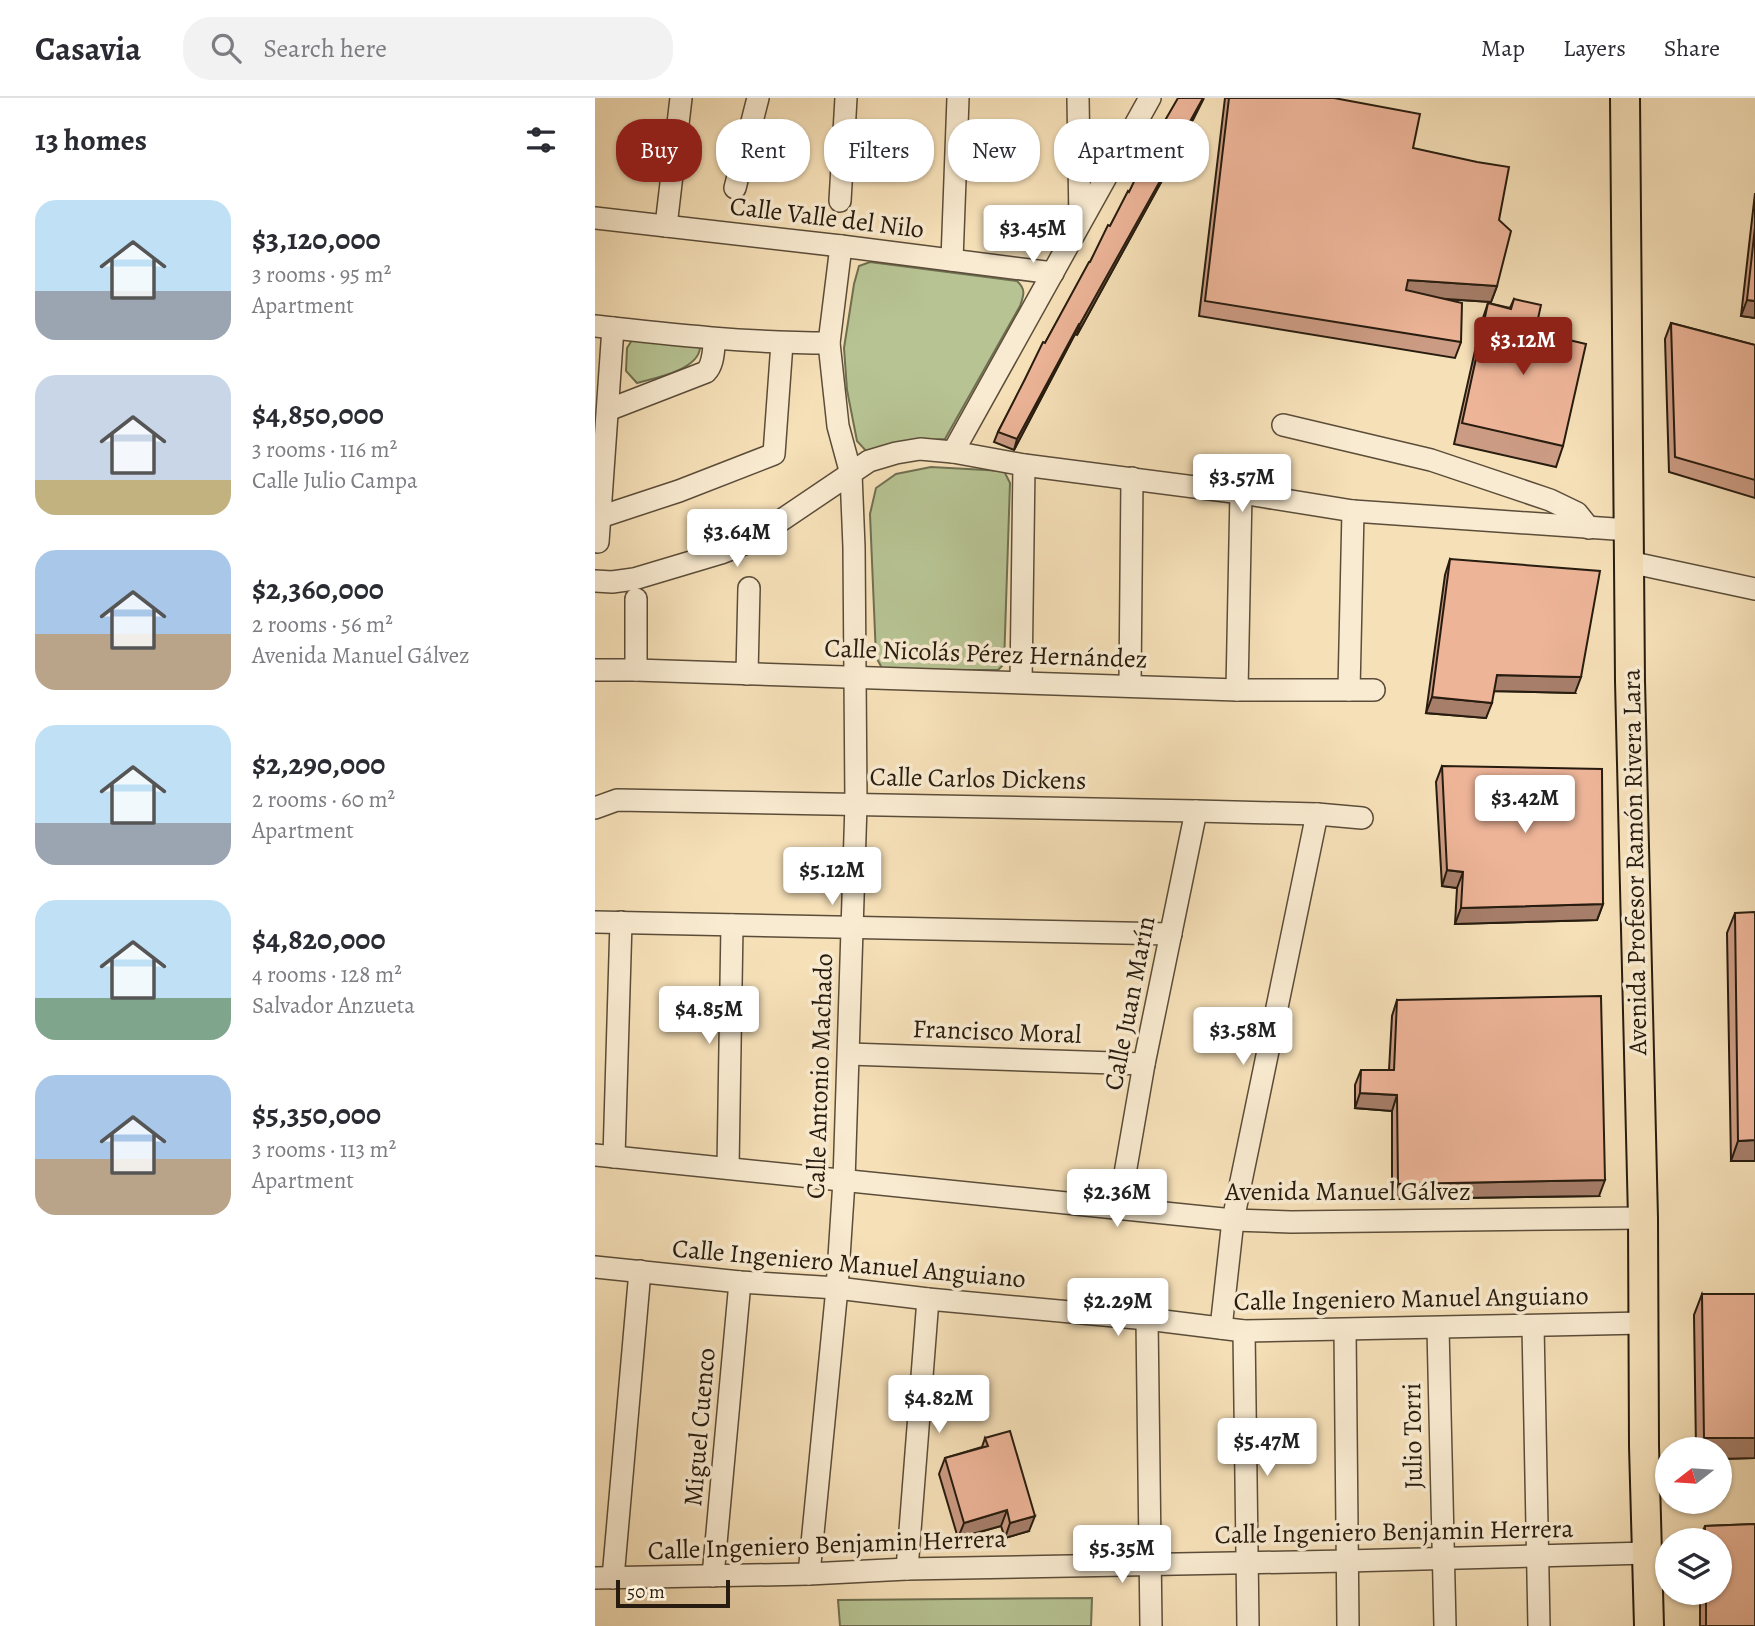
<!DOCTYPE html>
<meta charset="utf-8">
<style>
:root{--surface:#fff;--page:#f2f2f3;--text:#2b2b33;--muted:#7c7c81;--line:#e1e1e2;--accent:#8f2418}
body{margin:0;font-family:Alegreya,serif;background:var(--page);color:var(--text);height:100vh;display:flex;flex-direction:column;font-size:26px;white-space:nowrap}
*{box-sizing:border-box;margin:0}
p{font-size:23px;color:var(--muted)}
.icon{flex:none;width:38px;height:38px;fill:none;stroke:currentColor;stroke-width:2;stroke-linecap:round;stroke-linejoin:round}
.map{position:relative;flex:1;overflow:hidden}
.sheet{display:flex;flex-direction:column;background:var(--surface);width:595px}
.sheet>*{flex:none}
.banner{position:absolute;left:21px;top:21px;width:665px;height:63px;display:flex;gap:14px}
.needle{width:46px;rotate:253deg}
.fabs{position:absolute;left:1060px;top:1339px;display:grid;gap:14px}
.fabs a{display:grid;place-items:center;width:77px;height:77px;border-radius:50%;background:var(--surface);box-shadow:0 2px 5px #0004;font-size:35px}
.scale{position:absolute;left:21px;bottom:18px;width:114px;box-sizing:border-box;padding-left:7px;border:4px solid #271c0f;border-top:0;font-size:19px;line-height:24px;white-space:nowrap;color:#271c0f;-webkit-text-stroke:5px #f9ebd1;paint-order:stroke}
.price{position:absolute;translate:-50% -60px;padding:0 16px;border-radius:7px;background:#fff;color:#222;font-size:23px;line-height:46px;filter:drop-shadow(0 2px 4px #0008)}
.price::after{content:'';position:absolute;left:50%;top:42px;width:21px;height:16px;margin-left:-10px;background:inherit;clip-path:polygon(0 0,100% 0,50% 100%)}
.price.active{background:var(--accent);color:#fff}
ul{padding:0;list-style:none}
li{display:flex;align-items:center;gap:21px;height:175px;padding:0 35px}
li span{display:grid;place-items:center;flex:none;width:196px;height:140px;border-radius:21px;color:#555}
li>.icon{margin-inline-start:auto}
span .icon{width:84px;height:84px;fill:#fffc;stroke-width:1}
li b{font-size:30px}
h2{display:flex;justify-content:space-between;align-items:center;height:84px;padding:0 35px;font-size:30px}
.pill{padding:0 24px;border-radius:28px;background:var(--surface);box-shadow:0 2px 5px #0004;font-size:24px;line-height:63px}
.pill.active{background:var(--accent);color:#fff}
header{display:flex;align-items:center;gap:42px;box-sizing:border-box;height:98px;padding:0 35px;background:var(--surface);border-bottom:2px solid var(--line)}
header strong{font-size:33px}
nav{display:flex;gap:38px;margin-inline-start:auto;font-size:24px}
.search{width:490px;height:63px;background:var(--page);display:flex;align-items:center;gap:18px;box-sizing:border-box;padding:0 24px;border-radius:28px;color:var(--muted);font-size:26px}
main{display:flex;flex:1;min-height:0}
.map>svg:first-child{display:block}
.green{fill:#b7c393;stroke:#6f7051;stroke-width:2}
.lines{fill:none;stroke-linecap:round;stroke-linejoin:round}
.minor-casing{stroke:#5b4d39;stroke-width:24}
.major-casing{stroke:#271c0f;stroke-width:32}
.minor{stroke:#f9ebd1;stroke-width:21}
.major{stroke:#f6e0b8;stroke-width:28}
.wall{fill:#cc9b83;stroke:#271c0f;stroke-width:2}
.shaded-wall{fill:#a67e6a;stroke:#271c0f;stroke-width:2}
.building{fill:#edb498;stroke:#271c0f;stroke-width:2}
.labels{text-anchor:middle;stroke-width:7;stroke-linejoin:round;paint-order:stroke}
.street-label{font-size:26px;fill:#271c0f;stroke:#f9ebd1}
</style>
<header>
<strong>Casavia</strong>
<div class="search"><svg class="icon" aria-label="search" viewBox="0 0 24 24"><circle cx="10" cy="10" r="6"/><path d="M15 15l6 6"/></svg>Search here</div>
<nav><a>Map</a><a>Layers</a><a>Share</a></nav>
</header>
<main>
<section class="sheet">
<h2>13 homes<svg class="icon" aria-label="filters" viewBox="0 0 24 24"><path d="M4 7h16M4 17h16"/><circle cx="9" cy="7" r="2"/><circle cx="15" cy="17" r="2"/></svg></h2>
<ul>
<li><span style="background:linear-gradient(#bfe0f5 65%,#9aa5b1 0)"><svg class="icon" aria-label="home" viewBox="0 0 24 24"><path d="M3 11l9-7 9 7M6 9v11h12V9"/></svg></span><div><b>$3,120,000</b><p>3 rooms · 95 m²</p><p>Apartment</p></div></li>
<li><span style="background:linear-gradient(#c9d6e8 75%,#c2b280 0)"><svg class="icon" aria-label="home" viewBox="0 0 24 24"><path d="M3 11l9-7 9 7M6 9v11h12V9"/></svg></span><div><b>$4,850,000</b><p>3 rooms · 116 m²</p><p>Calle Julio Campa</p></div></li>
<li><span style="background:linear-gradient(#a9c7e8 60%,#b9a48a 0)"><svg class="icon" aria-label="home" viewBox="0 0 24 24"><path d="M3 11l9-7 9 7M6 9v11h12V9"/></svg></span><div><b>$2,360,000</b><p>2 rooms · 56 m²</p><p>Avenida Manuel Gálvez</p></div></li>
<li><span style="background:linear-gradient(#bfe0f5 70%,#9aa5b1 0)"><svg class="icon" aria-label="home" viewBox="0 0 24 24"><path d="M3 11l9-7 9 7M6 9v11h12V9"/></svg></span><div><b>$2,290,000</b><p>2 rooms · 60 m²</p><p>Apartment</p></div></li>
<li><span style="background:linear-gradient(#bfe0f5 70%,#7fa58c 0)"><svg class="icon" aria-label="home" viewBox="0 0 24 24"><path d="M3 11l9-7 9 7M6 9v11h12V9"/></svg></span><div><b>$4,820,000</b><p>4 rooms · 128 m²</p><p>Salvador Anzueta</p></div></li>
<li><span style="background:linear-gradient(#a9c7e8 60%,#b9a48a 0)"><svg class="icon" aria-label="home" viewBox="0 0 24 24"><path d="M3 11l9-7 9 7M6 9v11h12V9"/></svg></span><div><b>$5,350,000</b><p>3 rooms · 113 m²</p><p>Apartment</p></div></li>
</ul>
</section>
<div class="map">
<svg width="1160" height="1528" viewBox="0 0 1160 1528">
<rect width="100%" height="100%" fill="#f6e0b8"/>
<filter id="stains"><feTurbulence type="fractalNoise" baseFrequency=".00286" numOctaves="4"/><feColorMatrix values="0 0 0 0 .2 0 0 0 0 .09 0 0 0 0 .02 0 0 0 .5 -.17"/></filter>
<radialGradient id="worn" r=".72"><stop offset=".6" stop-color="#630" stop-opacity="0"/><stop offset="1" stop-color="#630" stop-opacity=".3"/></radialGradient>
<g class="green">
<path d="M275 164 422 183C431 191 429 197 425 208L350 341 321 343 272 354 262 343 252 292 249 250 259 186 264 168Z"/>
<path d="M37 242 100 246 105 250C103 272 60 280 42 285L31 273 32 250Z"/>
<path d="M336 369 409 373 415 385 409 566 403 572H288L281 559 275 416 281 390 301 376Z"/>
<path d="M497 1500 496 1528H245L243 1502Z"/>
</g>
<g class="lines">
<g class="minor-casing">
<g id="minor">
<path d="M483 0 485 124"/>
<path d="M140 90 163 0"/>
<path d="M245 103 251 0"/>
<path d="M0 120 246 148 458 175"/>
<path d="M71 128 86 0"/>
<path d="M357 162 363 0"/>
<path d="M0 228C78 237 155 245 234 245"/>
<path d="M13 312 111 274C119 266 118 252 120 241"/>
<path d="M688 327 836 362 955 402 982 415 994 430"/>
<path d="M358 354 555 0"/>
<path d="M5 419 84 393 179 356 187 245"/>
<path d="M3 444 18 230"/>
<path d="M1034 464 1160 491"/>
<path d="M0 483 17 484 39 481 126 455 154 444 274 363 301 355 325 351 358 354 429 367 646 395 758 413 1034 432"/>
<path d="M41 501V572"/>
<path d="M0 572H41L642 592H779"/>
<path d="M152 576 154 490"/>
<path d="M426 584 429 367"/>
<path d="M535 587 537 380"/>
<path d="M642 592 646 395"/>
<path d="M754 592 758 413"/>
<path d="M0 710 22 702 601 713 722 716 767 720"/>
<path d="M0 824 576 836"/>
<path d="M254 956 549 966"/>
<path d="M0 1057 638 1122 696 1124 1048 1120"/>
<path d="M19 1059 26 824"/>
<path d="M133 1070 137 827"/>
<path d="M524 1110 549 966 601 713"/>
<path d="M0 1169 145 1184 242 1190 333 1201 552 1221 649 1233 1048 1225"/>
<path d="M552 1221 556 1528"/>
<path d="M938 1228 944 1528"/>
<path d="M626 1230 638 1122 722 716"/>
<path d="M843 1230 850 1528"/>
<path d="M750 1232 753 1528"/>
<path d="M649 1233 653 1528"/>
<path d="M312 1471 333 1201"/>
<path d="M214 1476 242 1190 249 1083 261 706 259 449 256 376 243 328 234 245 246 148"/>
<path d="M118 1478 145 1184"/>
<path d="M0 1480 214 1476 312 1471 752 1463 1053 1455"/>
<path d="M18 1480 45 1173"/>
</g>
</g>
<g class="major-casing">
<path id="major" d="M1030 0 1035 583 1048 1120 1049 1348 1054 1528"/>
</g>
<use href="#minor" class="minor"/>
<use href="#major" class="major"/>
</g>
<g class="wall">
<path d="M609 0 598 22H597L583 49 570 77 482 237 480 236 419 352 399 344 403 334 450 245 534 94Z"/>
<path d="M630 0H739L818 50 904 122 902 188 896 204 848 201 866 244 860 260 604 218Z"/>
<path d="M1160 95V220L1146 218Z"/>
<path d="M919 201 940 234 968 348 961 369 859 346 886 226 893 205 915 210Z"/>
<path d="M1076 225 1160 247V400L1074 374 1070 241Z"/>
<path d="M855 461 980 595 899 593 891 620 831 615 850 477Z"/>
<path d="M847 668 1008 806 1002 822 860 826 862 790 847 788 841 684Z"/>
<path d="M1140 815 1160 1063H1136L1132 835Z"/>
<path d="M802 902 1004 1098 797 1101V1013L760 1010V987L766 972H794L797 918Z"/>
<path d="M1107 1196 1160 1360 1125 1361V1351H1101L1099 1217Z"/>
<path d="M390 1340 434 1433 410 1440 406 1428 363 1440 344 1376 350 1360 387 1349Z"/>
<path d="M1160 1426V1528H1105V1494H1125V1442H1104L1110 1428Z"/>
</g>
<g class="shaded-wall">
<path d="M601 11 597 22 583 49 570 77 482 237 485 226Z"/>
<path d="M813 182 902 188 896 204 807 198Z"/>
<path d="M1152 202 1160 203V220L1146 218Z"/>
<path d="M484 226 480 236 419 352 422 341Z"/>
<path d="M902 577 986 579 980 595 896 593Z"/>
<path d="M837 599 897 605 891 620 831 615Z"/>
<path d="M852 772 868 774 862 790 847 788Z"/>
<path d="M1008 806 1002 822 860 826 866 810Z"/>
<path d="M765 995 802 997 797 1013 760 1010Z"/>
<path d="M1160 1042V1063H1136L1143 1043Z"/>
<path d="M1010 1082 1004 1098 797 1101 803 1086Z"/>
<path d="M1109 1340H1160V1360L1125 1361V1351H1105Z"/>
<path d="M412 1412 406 1428 363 1440 369 1425Z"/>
<path d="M440 1418 434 1433 410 1440 415 1425Z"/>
</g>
<g class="building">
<path d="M583 0H608L587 38 574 67 485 226H484L422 341 403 334 430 281 448 244 450 245 494 164H495L513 127 515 128 533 93 534 94 561 38Z"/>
<path d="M634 0H739L825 16 818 50 882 64 914 69 904 122 916 133 902 188 813 182 811 192 867 205 866 244 610 203Z"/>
<path d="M1160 129V203L1152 202Z"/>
<path d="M919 201 946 207 940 234 991 246 968 348 867 325 893 205 916 211Z"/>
<path d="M1076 225 1160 247V382L1080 359Z"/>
<path d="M855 461 1005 473 986 579 902 577 897 605 837 599Z"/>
<path d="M847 668 1007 671 1008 806 866 810 868 774 852 772Z"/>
<path d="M1160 814V1042L1143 1043 1140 815Z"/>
<path d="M1006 898 1010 1082 803 1086 802 997 765 995 766 972H799L802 902Z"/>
<path d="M1107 1196H1160V1340H1109Z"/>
<path d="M415 1333 440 1418 415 1425 412 1412 369 1425 350 1360 393 1348 390 1340Z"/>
<path d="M1160 1426V1528H1111V1494H1125V1442H1110V1428Z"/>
</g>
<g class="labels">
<g class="street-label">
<text transform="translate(232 119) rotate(7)" y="9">Calle Valle del Nilo</text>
<text transform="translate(391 555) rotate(2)" y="9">Calle Nicolás Pérez Hernández</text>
<text transform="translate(383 680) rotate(1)" y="9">Calle Carlos Dickens</text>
<text transform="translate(1039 764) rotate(-91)" y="9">Avenida Profesor Ramón Rivera Lara</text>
<text transform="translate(534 905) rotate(-79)" y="9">Calle Juan Marín</text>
<text transform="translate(402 933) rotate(2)" y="9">Francisco Moral</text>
<text transform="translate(224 978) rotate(-88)" y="9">Calle Antonio Machado</text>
<text x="753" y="1102">Avenida Manuel Gálvez</text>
<text transform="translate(254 1165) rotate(5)" y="9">Calle Ingeniero Manuel Anguiano</text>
<text transform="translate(816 1200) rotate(-1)" y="9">Calle Ingeniero Manuel Anguiano</text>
<text transform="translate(104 1329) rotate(-85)" y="9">Miguel Cuenco</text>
<text transform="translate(817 1338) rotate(-91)" y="9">Julio Torri</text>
<text transform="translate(799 1433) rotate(-1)" y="9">Calle Ingeniero Benjamin Herrera</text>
<text transform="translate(232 1446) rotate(-2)" y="9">Calle Ingeniero Benjamin Herrera</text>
</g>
</g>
<rect width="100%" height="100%" filter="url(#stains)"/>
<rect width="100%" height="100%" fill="url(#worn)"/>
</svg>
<div class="fabs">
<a><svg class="needle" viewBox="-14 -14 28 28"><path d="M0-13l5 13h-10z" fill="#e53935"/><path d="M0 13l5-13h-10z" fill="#7c7c81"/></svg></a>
<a><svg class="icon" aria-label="layers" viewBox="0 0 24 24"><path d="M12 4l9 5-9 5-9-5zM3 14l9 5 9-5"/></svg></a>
</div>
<div class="scale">50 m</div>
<b class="price" style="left:438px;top:167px">$3.45M</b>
<b class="price active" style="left:928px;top:279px">$3.12M</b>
<b class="price" style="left:647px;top:416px">$3.57M</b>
<b class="price" style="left:142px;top:471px">$3.64M</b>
<b class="price" style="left:930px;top:737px">$3.42M</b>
<b class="price" style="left:237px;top:809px">$5.12M</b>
<b class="price" style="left:114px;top:948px">$4.85M</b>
<b class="price" style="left:648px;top:969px">$3.58M</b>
<b class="price" style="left:522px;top:1131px">$2.36M</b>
<b class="price" style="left:523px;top:1240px">$2.29M</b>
<b class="price" style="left:344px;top:1337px">$4.82M</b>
<b class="price" style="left:672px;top:1380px">$5.47M</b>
<b class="price" style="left:527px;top:1487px">$5.35M</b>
<div class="banner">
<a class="pill active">Buy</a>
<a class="pill">Rent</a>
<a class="pill">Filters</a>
<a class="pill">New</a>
<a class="pill">Apartment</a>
</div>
</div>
</main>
